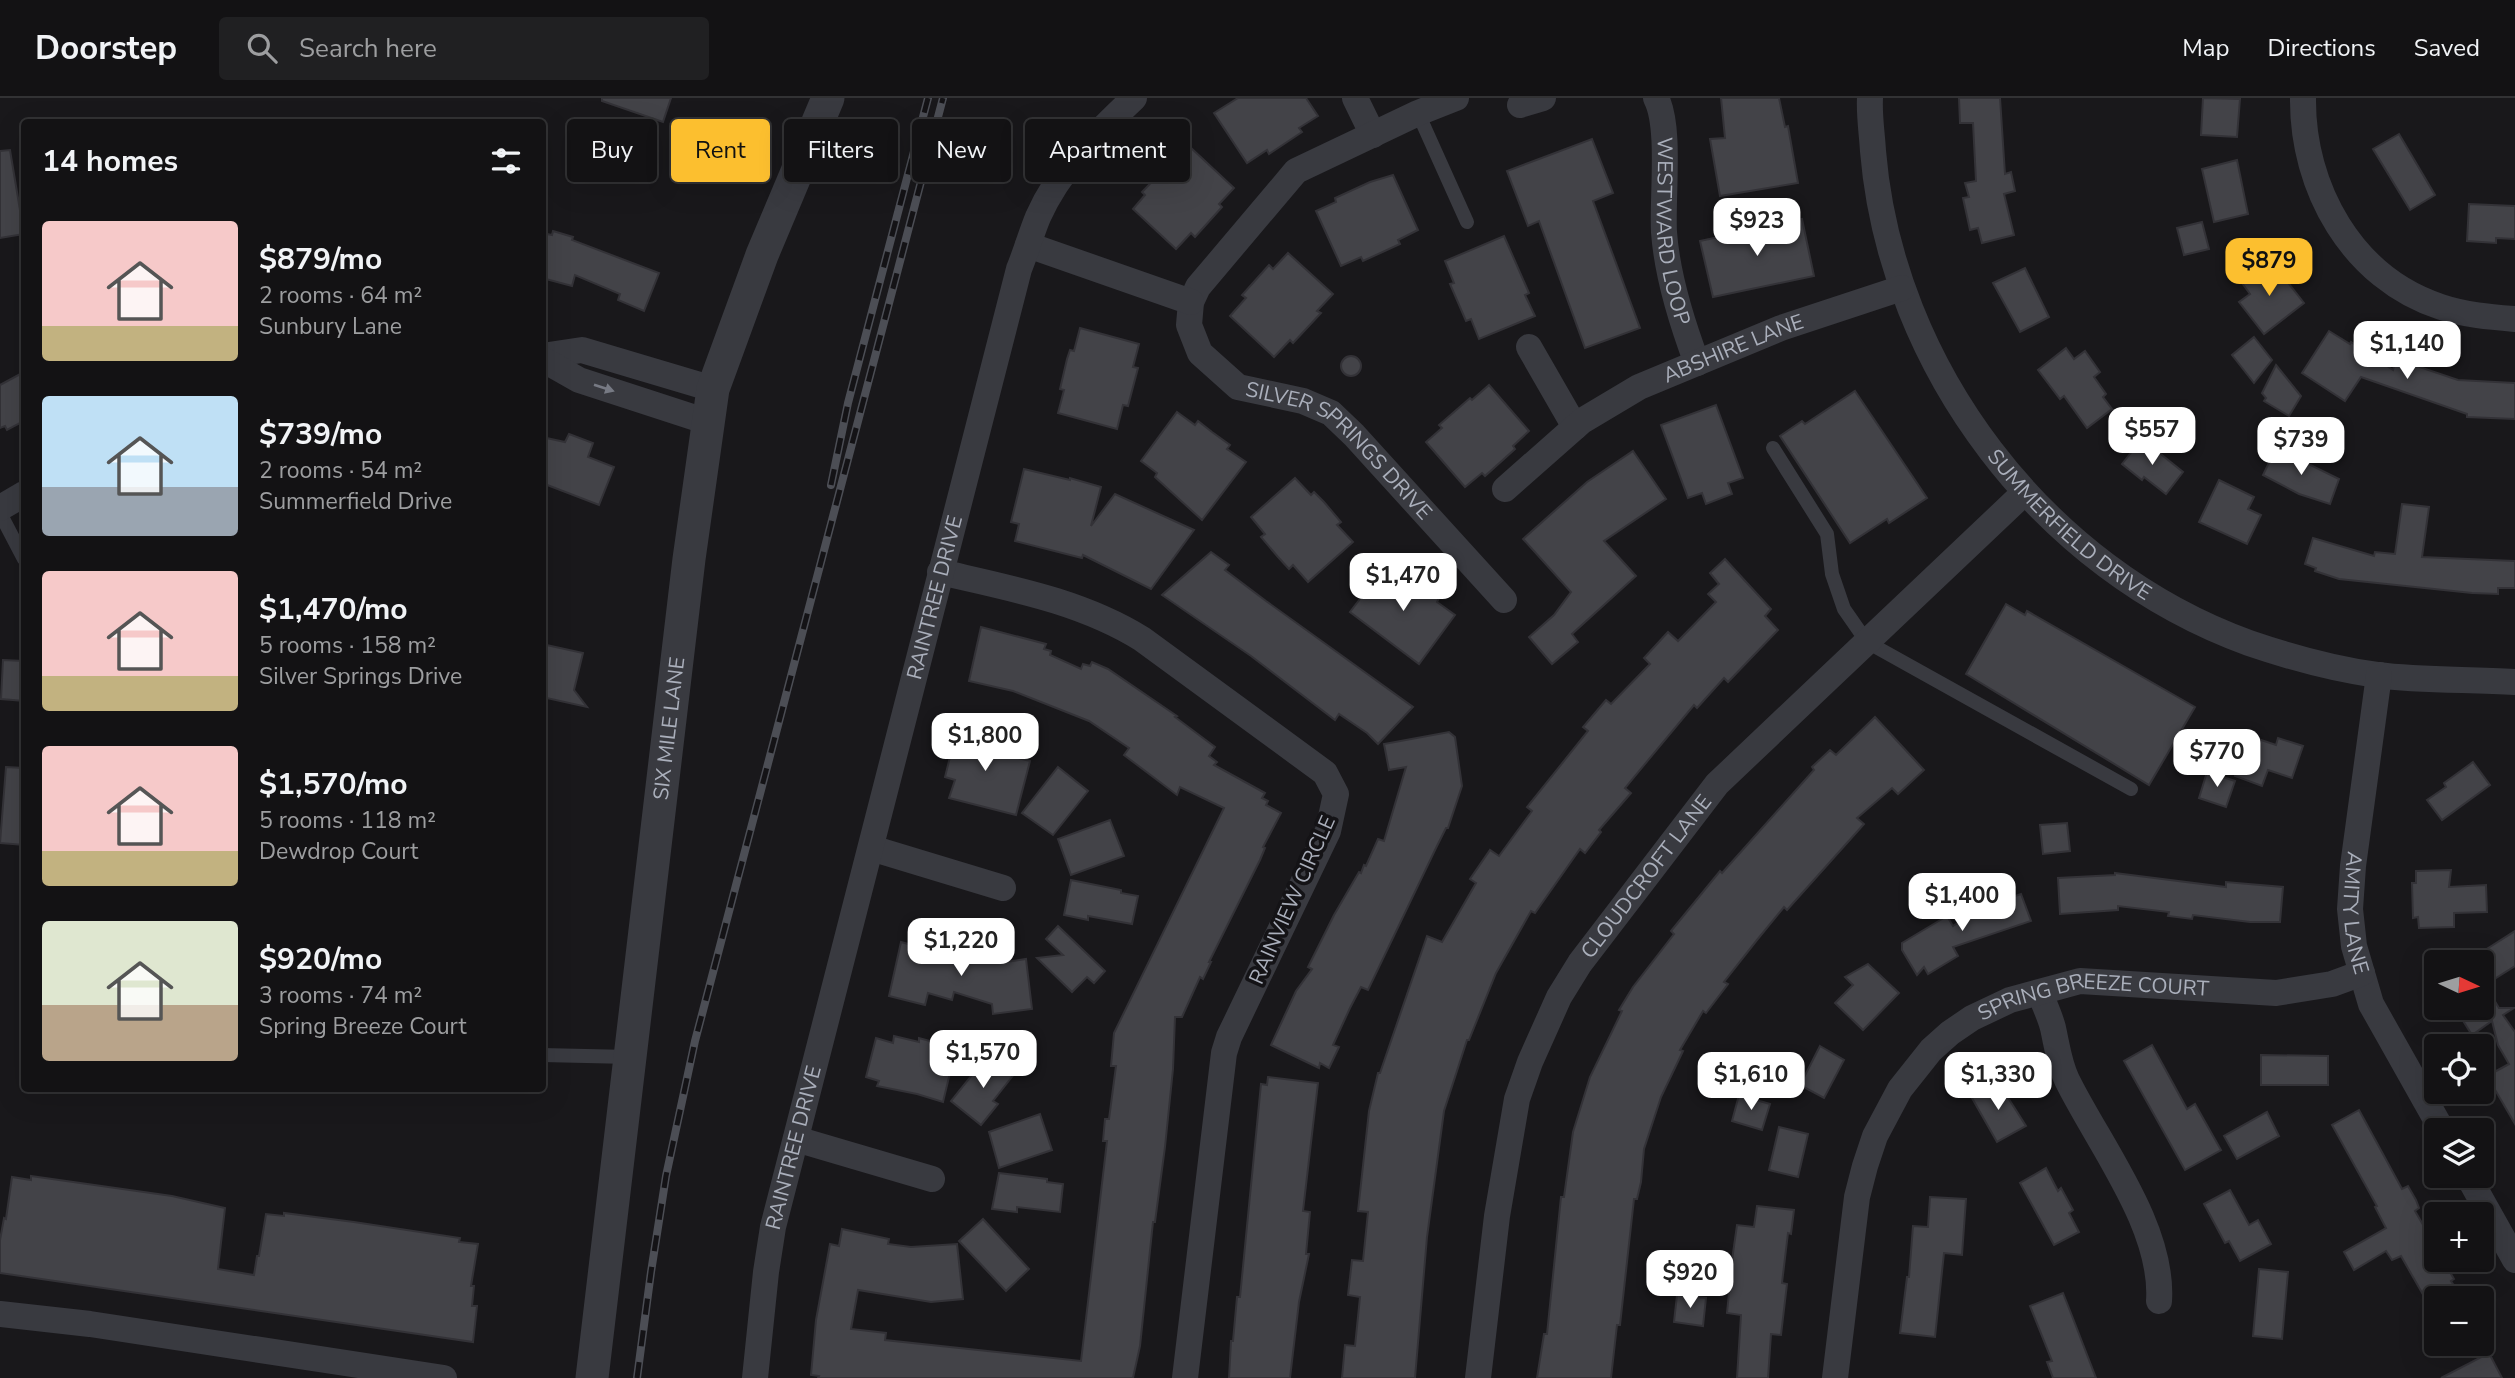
<!DOCTYPE html>
<meta charset="utf-8">
<style>
:root{--surface:#131214;--page:#202022;--text:#f1f3f6;--muted:#9d9ea0;--line:#323234;--accent:#fcbf2f}
body{margin:0;font-family:"Nunito Sans",sans-serif;background:var(--page);color:var(--text);height:100vh;display:flex;flex-direction:column;font-size:26px;white-space:nowrap}
*{box-sizing:border-box;margin:0}
p{font-size:23px;color:var(--muted)}
.icon{flex:none;width:38px;height:38px;fill:none;stroke:currentColor;stroke-width:2;stroke-linecap:round;stroke-linejoin:round}
.map{position:relative;flex:1;overflow:hidden}
.drawer{position:absolute;left:21px;top:21px;width:525px;height:973px;display:flex;flex-direction:column;background:var(--surface);border-radius:7px;box-shadow:0 7px 28px #0002,0 0 0 2px var(--line)}
.drawer>*{flex:none}
.guide{position:absolute;left:567px;top:21px;width:665px;height:63px;display:flex;gap:14px}
.needle{width:46px;rotate:94deg}
.tools{position:absolute;left:2424px;top:852px;display:grid;gap:14px}
.tools a{display:grid;place-items:center;width:70px;height:70px;border-radius:7px;background:var(--surface);box-shadow:0 7px 28px #0002,0 0 0 2px var(--line);font-size:35px}
.price{position:absolute;translate:-50% -60px;padding:0 16px;border-radius:14px;background:#fff;color:#222;font-size:23px;line-height:46px;filter:drop-shadow(0 2px 4px #0008)}
.price::after{content:'';position:absolute;left:50%;top:42px;width:21px;height:16px;margin-left:-10px;background:inherit;clip-path:polygon(0 0,100% 0,50% 100%)}
.price.selected{background:var(--accent);color:#111}
ul{padding:0;list-style:none}
li{display:flex;align-items:center;gap:21px;height:175px;padding:0 21px}
li span{display:grid;place-items:center;flex:none;width:196px;height:140px;border-radius:7px;color:#555}
li>.icon{margin-inline-start:auto}
span .icon{width:84px;height:84px;fill:#fffc;stroke-width:1}
li b{font-size:30px}
h2{display:flex;justify-content:space-between;align-items:center;height:84px;padding:0 21px;font-size:30px}
.tag{padding:0 24px;border-radius:7px;background:var(--surface);box-shadow:0 7px 28px #0002,0 0 0 2px var(--line);font-size:24px;line-height:63px}
.tag.selected{background:var(--accent);color:#111}
header{display:flex;align-items:center;gap:42px;box-sizing:border-box;height:98px;padding:0 35px;background:var(--surface);border-bottom:2px solid var(--line)}
header strong{font-size:33px}
nav{display:flex;gap:38px;margin-inline-start:auto;font-size:24px}
.search{width:490px;height:63px;background:var(--page);display:flex;align-items:center;gap:18px;box-sizing:border-box;padding:0 24px;border-radius:7px;color:var(--muted);font-size:26px}
.map>svg:first-child{display:block}
.building{fill:#434348;stroke:#333237;stroke-width:2}
.lines{fill:none;stroke-linecap:round;stroke-linejoin:round}
.service{stroke:#393a40;stroke-width:14}
.minor{stroke:#393a40;stroke-width:26}
.tertiary{stroke:#393a40;stroke-width:33}
.rail-casing{stroke:#4c4e55;stroke-width:8}
.rail{stroke:#141316;stroke-width:5;stroke-dasharray:16;stroke-linecap:butt}
.oneway{fill:#777a84}
.labels{text-anchor:middle;stroke-width:7;stroke-linejoin:round;paint-order:stroke}
.street-label{font-size:21px;fill:#aaafbb;stroke:#141316}
</style>
<header>
<strong>Doorstep</strong>
<div class="search"><svg class="icon" aria-label="search" viewBox="0 0 24 24"><circle cx="10" cy="10" r="6"/><path d="M15 15l6 6"/></svg>Search here</div>
<nav><a>Map</a><a>Directions</a><a>Saved</a></nav>
</header>
<div class="map">
<svg width="2515" height="1280" viewBox="0 0 2515 1280">
<rect width="100%" height="100%" fill="#19181b"/>
<g class="building">
<path d="M602 0H671L663 24 602 3Z"/>
<path d="M1238 0H1306L1318 18 1299 30 1302 34 1269 56 1267 52 1247 65 1214 15Z"/>
<path d="M1721 0H1779L1785 29 1788 28 1798 85 1720 98 1710 41 1725 40Z"/>
<path d="M1959 0H2000L2005 76 2011 74 2015 93 2004 96 2014 137 1982 145 1978 130 1970 132 1963 100 1969 99 1965 85 1976 83 1973 25H1960Z"/>
<path d="M2203 0 2240 1 2237 39 2201 37Z"/>
<path d="M2399 36 2435 97 2410 112 2373 51Z"/>
<path d="M1592 41 1613 95 1593 103 1640 230 1585 250 1539 123 1528 128 1507 73Z"/>
<path d="M1190 49 1234 90 1219 106 1222 109 1195 139 1191 135 1176 151 1133 111 1145 97 1142 94 1172 63 1175 65Z"/>
<path d="M10 52 24 136 0 140V53Z"/>
<path d="M2237 62 2248 116 2214 124 2202 71Z"/>
<path d="M1393 77 1418 132 1398 142 1400 146 1363 163 1361 159 1341 168 1316 113 1336 104 1335 100 1370 84Z"/>
<path d="M2469 106 2515 108V141L2496 140V145L2467 143Z"/>
<path d="M1802 121 1814 178 1713 199 1700 143Z"/>
<path d="M2202 124 2209 151 2184 157 2177 130Z"/>
<path d="M553 133 573 139 572 142 659 175 644 213 618 202 620 196 575 177 572 188 542 180V135L552 137Z"/>
<path d="M1504 138 1529 195 1525 197 1535 218 1479 241 1471 221 1466 223 1450 186 1454 185 1445 163Z"/>
<path d="M1288 155 1333 196 1317 213 1321 215 1293 245 1290 242 1274 259 1230 218 1246 200 1242 197 1269 167 1273 171Z"/>
<path d="M2271 163 2304 205 2264 236 2239 204 2250 196 2242 185Z"/>
<path d="M2025 170 2049 219 2020 234 1993 185Z"/>
<path d="M1080 230 1139 246 1133 269 1138 270 1128 308 1123 307 1117 331 1058 315 1064 292 1060 291 1067 261 1070 252 1074 253Z"/>
<path d="M2329 233 2350 246 2351 244 2393 272 2396 261 2458 282 2515 285V321L2467 319V316L2361 279 2345 303 2302 275Z"/>
<path d="M2254 239 2272 262 2254 285 2232 257Z"/>
<path d="M2066 250 2074 261 2085 253 2100 274 2094 279 2106 296 2103 299 2112 311 2087 330 2064 298 2060 301 2038 272Z"/>
<circle cx="1351" cy="268" r="10"/>
<path d="M2276 267 2301 298 2289 318 2264 303 2266 300 2262 295Z"/>
<path d="M24 274V323L7 332 5 328 0 330V287Z"/>
<path d="M1489 287 1529 333 1513 348 1515 351 1485 378 1482 375 1465 389 1426 344 1442 330 1439 327 1470 300 1472 302Z"/>
<path d="M1855 293 1927 400 1889 425 1887 421 1850 445 1780 338 1802 323 1805 326Z"/>
<path d="M1716 307 1743 380 1728 385 1732 396 1706 406 1702 395 1688 400 1661 327Z"/>
<path d="M1177 314 1195 327 1198 323 1212 334 1230 347 1227 351 1246 364 1202 422 1155 379 1157 375 1141 363Z"/>
<path d="M569 336 593 345 588 359 614 369 599 407 542 385V339L565 344Z"/>
<path d="M2142 341 2183 374 2166 396 2144 379 2142 382 2122 366Z"/>
<path d="M2276 350 2339 381 2330 406 2299 396 2263 377Z"/>
<path d="M1633 353 1666 401 1604 443 1636 478 1572 536 1578 544 1552 566 1529 539 1554 517 1571 494 1523 441 1587 384Z"/>
<path d="M1024 371 1070 382V380L1101 389 1091 428 1115 396 1194 432 1151 491 1083 457 1082 460 1015 443 1019 426 1011 424Z"/>
<path d="M1295 380 1311 397 1314 394 1324 404 1341 424 1337 427 1353 444 1308 484 1293 467 1289 471 1278 459 1261 439 1265 436 1251 419Z"/>
<path d="M2219 382 2254 399 2248 411 2261 417 2247 446 2199 424Z"/>
<path d="M2402 406 2429 409 2422 459 2515 463V490H2498V496L2472 495 2339 481 2315 473 2316 470 2305 466 2313 440 2374 458 2375 454 2395 456Z"/>
<path d="M1211 454 1229 467 1225 472 1266 503 1413 609 1378 646 1367 635 1339 616 1335 622 1251 558 1162 497Z"/>
<path d="M1725 461 1771 511 1765 518 1778 532 1728 584 1724 580 1697 610 1694 607 1625 690 1631 695 1599 732 1601 734 1585 755 1580 751 1535 815 1531 813 1496 875 1469 942H1467L1444 1013 1427 1139 1415 1280H1342L1345 1247 1355 1248 1360 1199 1348 1197 1352 1162 1363 1163 1368 1114 1358 1113 1369 1013 1378 975H1380L1427 838 1442 844 1476 785 1470 781 1490 752 1499 758 1532 713 1527 709 1588 633 1583 629 1606 602 1611 606 1650 566 1644 560 1668 534 1678 543 1716 504 1708 496 1719 486 1710 475Z"/>
<path d="M1386 467 1404 480 1406 476 1439 500 1437 504 1455 517 1419 566 1350 514Z"/>
<path d="M2006 506 2025 517 2027 513 2195 609 2149 687 1966 576Z"/>
<path d="M981 529 1046 546 1044 551 1051 553 1050 557 1081 571 1083 566 1090 568 1092 564 1108 571 1177 618 1175 619 1215 649 1209 658 1217 664 1214 667 1265 695 1262 700 1268 703 1266 707 1281 715 1263 749 1265 750 1260 762 1209 864H1211L1203 881 1200 879 1182 919H1175L1173 971 1165 1049 1155 1124H1153L1140 1248 1133 1280H818L819 1278 811 1277 816 1222 830 1146 839 1148 842 1131 889 1141 888 1146 911 1149 957 1146 963 1201 931 1204 858 1192 851 1231 886 1235 885 1242 1081 1263 1107 1043H1103L1105 1021H1109L1116 968H1111L1114 935 1224 710 1180 689 1177 697 1124 657 1129 650 1089 623 1013 593 969 583Z"/>
<path d="M542 546 583 555 574 592 587 609 542 599Z"/>
<path d="M3 562 24 563V603L1 601Z"/>
<path d="M1875 619 1924 672 1898 696 1892 690 1857 720 1864 726 1787 812 1784 809 1757 842 1724 884 1728 886 1706 915 1703 913 1680 952 1683 953 1661 999 1644 1051 1641 1084 1637 1101H1634L1620 1227H1617L1611 1280H1537L1544 1236H1547L1561 1099H1564L1573 1034 1590 979 1622 913 1619 912 1633 889 1674 836 1671 833 1720 773 1722 775 1814 672 1812 669 1830 652 1836 657Z"/>
<path d="M958 627 994 636 990 653 1030 663 1016 717 949 700 955 682 945 679Z"/>
<path d="M1449 634 1455 639 1462 688 1448 730H1446L1436 750 1368 892 1361 889 1350 910 1333 947 1339 949 1329 970 1320 965 1319 970 1271 947 1296 893 1312 871 1308 869 1334 817 1359 774 1361 775 1364 767 1366 768 1378 741 1384 743 1406 669 1389 672 1384 646Z"/>
<path d="M2249 638 2276 647 2278 640 2303 648 2292 680 2268 672 2262 688 2235 678Z"/>
<path d="M2473 664 2490 687 2442 722 2427 702 2446 689 2444 685Z"/>
<path d="M6 669 24 670V747L0 745Z"/>
<path d="M1058 669 1088 693 1053 737 1022 715Z"/>
<path d="M2207 674 2235 683 2226 709 2199 700Z"/>
<path d="M1110 722 1124 758 1071 777 1058 741Z"/>
<path d="M2067 725 2070 753 2043 756 2040 727Z"/>
<path d="M2451 772 2449 789 2486 787 2487 814 2454 815V829L2419 830 2418 819 2413 820 2412 785H2416V773Z"/>
<path d="M2115 775 2226 789V784L2283 789 2280 824H2250L2193 817 2192 821 2168 818 2169 814 2118 808V812L2060 816 2058 780 2115 777Z"/>
<path d="M1071 782 1121 792V795L1138 798 1132 826 1088 818V822L1064 817Z"/>
<path d="M2021 796 2031 823 1953 849 1958 858 1928 876 1924 869 1917 877 1902 852V845L1947 818 1953 828 1979 810Z"/>
<path d="M1058 828 1105 873 1094 885 1087 879 1072 894 1037 860 1063 857 1046 841Z"/>
<path d="M2515 833V868L2485 887 2499 910H2514L2503 917 2515 934V1026L2487 978 2509 966 2498 947 2492 923 2472 937 2455 910H2482V854Z"/>
<path d="M901 844 942 855 944 847 969 853 984 860 1004 858 1005 864 1026 861 1032 911 993 916 992 906 954 894 952 902 928 895 925 907 889 898Z"/>
<path d="M1868 866 1899 895 1863 932 1835 905 1853 887 1845 879Z"/>
<path d="M894 938 919 944V940L956 950 943 1004 917 996 877 988 879 983 866 979 876 940 893 945Z"/>
<path d="M2152 947 2187 1011 2195 1006 2221 1052 2185 1072 2124 963Z"/>
<path d="M1820 948 1844 962 1824 1000 1800 987Z"/>
<path d="M2261 957 2328 958V987H2261Z"/>
<path d="M998 961 1015 975 993 1003 998 1006 981 1027 951 1003 984 962 991 969Z"/>
<path d="M1268 979 1318 985 1303 1113 1310 1114 1306 1156H1309L1299 1204 1290 1280H1229L1231 1243H1233L1237 1199H1240L1261 986 1267 987Z"/>
<path d="M1998 984 2026 1028 1997 1044 1972 1000Z"/>
<path d="M1739 997 1770 1006 1762 1032 1732 1023Z"/>
<path d="M2359 1012 2402 1091 2408 1088 2416 1102 2419 1110 2415 1113 2436 1149V1162H2443L2454 1181 2451 1183 2458 1194 2447 1200H2425L2401 1158 2392 1162 2386 1153 2354 1172 2344 1154 2386 1130 2375 1109 2377 1108 2332 1027Z"/>
<path d="M2267 1014 2279 1038 2237 1061 2224 1038Z"/>
<path d="M1040 1016 1052 1052 999 1070 989 1034Z"/>
<path d="M1779 1029 1808 1036 1798 1079 1769 1072Z"/>
<path d="M2046 1070 2058 1093 2061 1090 2073 1112 2069 1115 2079 1134 2054 1147 2020 1085Z"/>
<path d="M999 1075 1047 1081V1084L1063 1086 1060 1114 1017 1109V1114L992 1111Z"/>
<path d="M31 1078 172 1098 225 1110 218 1171 254 1177 257 1158H259L266 1116 284 1118V1115L354 1124 460 1140 459 1144 478 1146 471 1188H474L472 1208H477L473 1244 0 1175V1142L4 1120 6 1121 12 1079 31 1082Z"/>
<path d="M2230 1092 2249 1127 2258 1122 2271 1146 2240 1163 2229 1143 2225 1145 2204 1106Z"/>
<path d="M1930 1099 1966 1101 1962 1157 1944 1155 1935 1239 1900 1235 1907 1179H1909L1913 1128 1928 1129Z"/>
<path d="M1757 1108 1794 1112 1791 1136 1788 1135 1782 1185 1787 1186 1781 1237 1771 1236 1768 1280H1737L1741 1217 1727 1215 1733 1155 1737 1127 1754 1129Z"/>
<path d="M983 1121 1029 1171 1006 1193 959 1143Z"/>
<path d="M2259 1171 2288 1174 2282 1241 2253 1238Z"/>
<path d="M2063 1195 2074 1223 2096 1280H2053L2047 1264 2052 1263 2030 1208Z"/>
<path d="M1677 1197 1706 1200 1703 1228 1674 1224Z"/>
<path d="M2489 1255 2502 1280H2441Z"/>
</g>
<g class="lines">
<g class="service">
<path d="M1418 15 1467 124"/>
<path d="M1773 350 1827 436 1832 476 1844 511 1867 544 2131 691"/>
<path d="M0 415 24 461"/>
<path d="M542 957 630 959"/>
</g>
<g class="minor">
<path d="M1355 0 1373 37"/>
<path id="s1" d="M1456 0 1418 15 1296 73 1198 189 1191 204 1189 227 1200 255 1238 289 1303 303 1331 315 1354 337 1504 502"/>
<path id="s2" d="M1656 0C1671 28 1662 100 1664 134 1667 177 1682 225 1697 265"/>
<path id="s3" d="M1870 0C1869 18 1872 35 1873 53 1891 270 2044 471 2249 545 2290 559 2334 571 2377 577 2422 583 2470 581 2515 584"/>
<path d="M2303 0C2302 90 2352 180 2441 209 2465 217 2490 219 2515 221"/>
<path d="M1520 7 1543 0"/>
<path d="M1028 147 1191 204"/>
<path d="M1529 249 1575 329"/>
<path d="M542 258 582 252 713 291"/>
<path d="M542 261 579 282 708 324"/>
<path id="s4" d="M1505 391 1582 323 1639 289 1781 230 1902 190"/>
<path d="M0 410 24 396"/>
<path d="M940 474C1009 490 1081 503 1142 541L1325 675 1336 696 1328 733 1229 939 1224 955 1185 1280"/>
<path id="s5" d="M2379 577 2353 768 2350 811 2354 848 2371 906 2442 1032"/>
<path d="M871 750 1003 790"/>
<path d="M2040 895C2044 906 2050 918 2053 930 2057 948 2059 966 2067 982 2099 1047 2164 1129 2159 1203"/>
<path d="M796 1041 932 1081"/>
<path d="M2468 1078 2515 1162"/>
<path d="M0 1216 90 1226 444 1280"/>
<path id="s6" d="M755 1280 766 1174 773 1129 1019 171C1026 154 1031 136 1038 119 1059 71 1097 35 1134 0"/>
<path id="s7" d="M1478 1280 1497 1118 1517 1001 1530 964 1559 899 1580 865 1717 686 2025 394"/>
<path id="s8" d="M1835 1280 1857 1099 1865 1068 1875 1038 1900 991 1931 952 1950 935 1972 920 2010 902 2080 883 2276 895 2332 886 2362 875"/>
</g>
<path class="tertiary" id="s9" d="M592 1280 689 461 713 291 762 157 828 0"/>
<g class="rail-casing">
<g id="rail">
<path d="M831 387 848 305 928 0"/>
<path d="M637 1280 651 1174 666 1078 695 943 943 0"/>
</g>
</g>
<use href="#rail" class="rail"/>
</g>
<defs><path id="oneway-solid" d="M-6-.8H1V-3.2L6.5 0L1 3.2V.8H-6Z" transform="scale(1.75)"/></defs>
<use class="oneway" href="#oneway-solid" transform="translate(604 290) rotate(18)"/>
<g class="labels">
<g class="street-label">
<text dy="7" stroke="none"><textPath href="#s2" startOffset="135">WESTWARD LOOP</textPath></text>
<text dy="7" stroke="none"><textPath href="#s4" startOffset="271">ABSHIRE LANE</textPath></text>
<text dy="7" stroke="none"><textPath href="#s1" startOffset="572">SILVER SPRINGS DRIVE</textPath></text>
<text dy="7" stroke="none"><textPath href="#s3" startOffset="488">SUMMERFIELD DRIVE</textPath></text>
<text dy="7" stroke="none"><textPath href="#s6" startOffset="802">RAINTREE DRIVE</textPath></text>
<text dy="7" stroke="none"><textPath href="#s9" startOffset="654">SIX MILE LANE</textPath></text>
<text dy="7" stroke="none"><textPath href="#s7" startOffset="541">CLOUDCROFT LANE</textPath></text>
<text transform="translate(1292 802) rotate(-66)" y="7">RAINVIEW CIRCLE</text>
<text dy="7" stroke="none"><textPath href="#s5" startOffset="240">AMITY LANE</textPath></text>
<text dy="7" stroke="none"><textPath href="#s8" startOffset="527">SPRING BREEZE COURT</textPath></text>
<text dy="7" stroke="none"><textPath href="#s6" startOffset="234">RAINTREE DRIVE</textPath></text>
</g>
</g>
</svg>
<div class="tools">
<a><svg class="needle" viewBox="-14 -14 28 28"><path d="M0-13l5 13h-10z" fill="#e53935"/><path d="M0 13l5-13h-10z" fill="#9d9ea0"/></svg></a>
<a><svg class="icon" aria-label="locate" viewBox="0 0 24 24"><circle cx="12" cy="12" r="6"/><path d="M12 2v4M12 18v4M2 12h4M18 12h4"/></svg></a>
<a><svg class="icon" aria-label="layers" viewBox="0 0 24 24"><path d="M12 4l9 5-9 5-9-5zM3 14l9 5 9-5"/></svg></a>
<a>+</a>
<a>−</a>
</div>
<b class="price" style="left:1757px;top:160px">$923</b>
<b class="price selected" style="left:2269px;top:200px">$879</b>
<b class="price" style="left:2407px;top:283px">$1,140</b>
<b class="price" style="left:2152px;top:369px">$557</b>
<b class="price" style="left:2301px;top:379px">$739</b>
<b class="price" style="left:1403px;top:515px">$1,470</b>
<b class="price" style="left:985px;top:675px">$1,800</b>
<b class="price" style="left:2217px;top:691px">$770</b>
<b class="price" style="left:1962px;top:835px">$1,400</b>
<b class="price" style="left:961px;top:880px">$1,220</b>
<b class="price" style="left:983px;top:992px">$1,570</b>
<b class="price" style="left:1751px;top:1014px">$1,610</b>
<b class="price" style="left:1998px;top:1014px">$1,330</b>
<b class="price" style="left:1690px;top:1212px">$920</b>
<div class="guide">
<a class="tag">Buy</a>
<a class="tag selected">Rent</a>
<a class="tag">Filters</a>
<a class="tag">New</a>
<a class="tag">Apartment</a>
</div>
<section class="drawer">
<h2>14 homes<svg class="icon" aria-label="filters" viewBox="0 0 24 24"><path d="M4 7h16M4 17h16"/><circle cx="9" cy="7" r="2"/><circle cx="15" cy="17" r="2"/></svg></h2>
<ul>
<li><span style="background:linear-gradient(#f6c9c9 75%,#c2b280 0)"><svg class="icon" aria-label="home" viewBox="0 0 24 24"><path d="M3 11l9-7 9 7M6 9v11h12V9"/></svg></span><div><b>$879/mo</b><p>2 rooms · 64 m²</p><p>Sunbury Lane</p></div></li>
<li><span style="background:linear-gradient(#bfe0f5 65%,#9aa5b1 0)"><svg class="icon" aria-label="home" viewBox="0 0 24 24"><path d="M3 11l9-7 9 7M6 9v11h12V9"/></svg></span><div><b>$739/mo</b><p>2 rooms · 54 m²</p><p>Summerfield Drive</p></div></li>
<li><span style="background:linear-gradient(#f6c9c9 75%,#c2b280 0)"><svg class="icon" aria-label="home" viewBox="0 0 24 24"><path d="M3 11l9-7 9 7M6 9v11h12V9"/></svg></span><div><b>$1,470/mo</b><p>5 rooms · 158 m²</p><p>Silver Springs Drive</p></div></li>
<li><span style="background:linear-gradient(#f6c9c9 75%,#c2b280 0)"><svg class="icon" aria-label="home" viewBox="0 0 24 24"><path d="M3 11l9-7 9 7M6 9v11h12V9"/></svg></span><div><b>$1,570/mo</b><p>5 rooms · 118 m²</p><p>Dewdrop Court</p></div></li>
<li><span style="background:linear-gradient(#dfe7d0 60%,#b9a48a 0)"><svg class="icon" aria-label="home" viewBox="0 0 24 24"><path d="M3 11l9-7 9 7M6 9v11h12V9"/></svg></span><div><b>$920/mo</b><p>3 rooms · 74 m²</p><p>Spring Breeze Court</p></div></li>
</ul>
</section>
</div>
